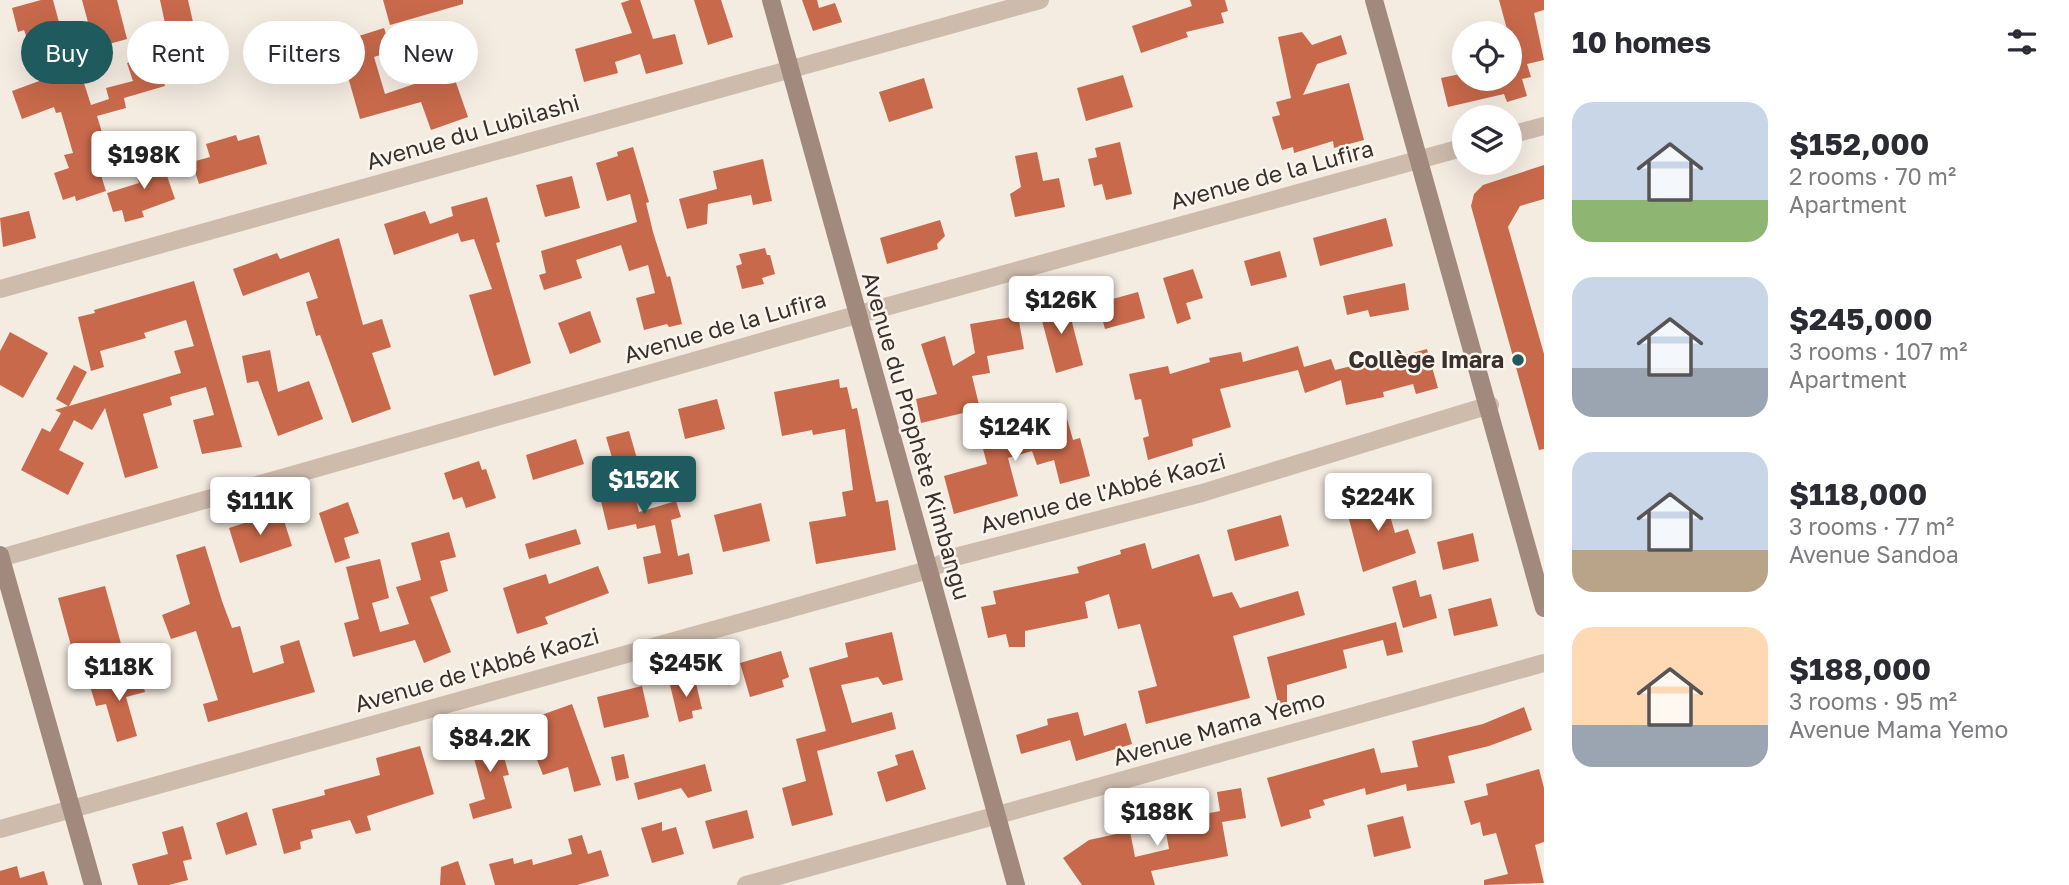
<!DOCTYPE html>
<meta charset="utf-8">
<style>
:root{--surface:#fff;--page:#f2f2f3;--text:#2b2b33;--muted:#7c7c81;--accent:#1f5a5e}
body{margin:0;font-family:"Golos Text",sans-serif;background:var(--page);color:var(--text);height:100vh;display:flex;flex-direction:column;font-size:26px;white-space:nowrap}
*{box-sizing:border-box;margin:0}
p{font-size:23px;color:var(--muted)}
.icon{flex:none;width:38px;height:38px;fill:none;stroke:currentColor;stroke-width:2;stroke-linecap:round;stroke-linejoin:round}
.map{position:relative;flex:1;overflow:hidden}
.side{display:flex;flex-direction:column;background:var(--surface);width:525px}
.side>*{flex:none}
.banner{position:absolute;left:21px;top:21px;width:665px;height:63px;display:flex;gap:14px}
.buttons{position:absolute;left:1452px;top:21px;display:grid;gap:14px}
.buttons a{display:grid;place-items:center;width:70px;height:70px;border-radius:50%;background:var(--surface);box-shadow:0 7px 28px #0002;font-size:35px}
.price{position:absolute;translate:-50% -60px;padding:0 16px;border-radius:7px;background:#fff;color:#222;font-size:23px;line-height:46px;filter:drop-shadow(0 2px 4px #0008)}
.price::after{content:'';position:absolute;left:50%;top:42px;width:21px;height:16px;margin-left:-10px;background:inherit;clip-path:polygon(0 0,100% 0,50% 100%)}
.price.current{background:var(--accent);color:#fff}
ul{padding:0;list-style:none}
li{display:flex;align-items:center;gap:21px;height:175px;padding:0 28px}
li span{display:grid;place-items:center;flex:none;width:196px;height:140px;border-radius:21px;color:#555}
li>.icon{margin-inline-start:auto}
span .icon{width:84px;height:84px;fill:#fffc;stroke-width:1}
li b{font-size:30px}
h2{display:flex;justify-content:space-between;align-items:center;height:84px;padding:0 28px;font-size:30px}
.tag{padding:0 24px;border-radius:32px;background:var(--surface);box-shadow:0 7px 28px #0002;font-size:24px;line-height:63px}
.tag.current{background:var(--accent);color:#fff}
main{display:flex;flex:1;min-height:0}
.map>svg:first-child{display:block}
.building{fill:#c8694b}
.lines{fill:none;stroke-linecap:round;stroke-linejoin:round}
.street{stroke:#cdbbac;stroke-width:18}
.secondary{stroke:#a18a7d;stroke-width:18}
.poi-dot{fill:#1f5a5e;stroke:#fbf5ee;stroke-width:2.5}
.labels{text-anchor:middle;stroke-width:5;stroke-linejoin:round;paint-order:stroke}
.street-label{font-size:23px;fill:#3b302b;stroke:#fbf5ee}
.poi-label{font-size:23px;font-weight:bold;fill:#3b302b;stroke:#fbf5ee;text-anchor:end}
</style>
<main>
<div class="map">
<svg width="1544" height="885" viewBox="0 0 1544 885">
<rect width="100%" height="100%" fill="#f4ebe1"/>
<g class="building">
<path d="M41 0H53L60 26 63 25 68 38 60 41 74 80 82 77 91 105 109 99 106 88 133 81 127 63 156 55 165 86 124 98 126 108 97 116 107 149 94 153 106 191 76 201 75 196 63 200 54 173 69 168 64 155 73 153 61 112 56 113 54 107 22 119 12 91 42 80 24 30 18 32 12 8Z"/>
<path d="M82 0H117L127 39 95 48Z"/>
<path d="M160 0H188L195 31 168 37Z"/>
<path d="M383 0H463V4L390 25Z"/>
<path d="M630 0H640L653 39 675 34 683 64 646 74 640 54 615 62 618 73 584 82 575 49 632 33 621 3Z"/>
<path d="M694 0H721L733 37 708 45Z"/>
<path d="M802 0H817L819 8 835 3 842 22 813 31Z"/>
<path d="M1190 0H1225L1228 11 1221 13 1224 23 1186 32 1188 37 1141 53 1132 26 1192 6Z"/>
<path d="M1499 0H1544V10L1534 13 1544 60 1527 64 1531 77 1522 79 1527 96 1507 102 1504 94 1448 107 1441 78 1465 73V79H1510V33H1508Z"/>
<path d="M384 28 392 51 374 57 385 94 452 71 468 117 431 130 421 102 360 119 346 70 326 76 318 49Z"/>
<path d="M1302 32 1312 45 1341 35 1347 54 1317 64 1303 95 1349 83 1364 140 1334 148 1333 141 1294 153 1293 147 1282 150 1272 117 1280 115 1276 102 1291 98 1278 37Z"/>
<path d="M1123 75 1133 107 1086 121 1077 88Z"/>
<path d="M924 78 933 108 889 122 879 92Z"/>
<path d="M236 135 238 141 259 135 267 164 199 184 192 162 210 157 206 144Z"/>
<path d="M1120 142 1132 194 1106 200 1102 184 1094 186 1088 159 1097 157 1095 148Z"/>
<path d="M633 147 649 202 646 203 653 232 667 277 670 276 682 324 669 327 667 324 644 330 636 298 655 293 648 265 629 271 621 245 576 260 582 278 544 290 539 275 546 273 541 251 637 222 630 194 607 201 596 163 618 156 617 152Z"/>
<path d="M1037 152 1043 181 1059 178 1065 207 1015 217 1010 194 1021 187 1015 156Z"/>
<path d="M172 155 176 166 165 170 175 199 142 211 144 217 125 222 122 210 113 212 107 193 139 183 134 170Z"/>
<path d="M763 159 772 201 753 205 751 195 708 204 707 224 687 229 679 199 717 189 713 171Z"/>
<path d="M1544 165V199L1520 206 1508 227 1544 354V449L1539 450 1471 206 1474 194 1483 185Z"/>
<path d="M572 176 580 208 545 217 536 185Z"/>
<path d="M487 197 500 242 496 243 531 363 494 376 469 295 492 289 474 239 461 242 458 233 394 255 384 224 425 211 430 224 453 216 451 207Z"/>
<path d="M29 211 36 238 3 247 0 218Z"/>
<path d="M1386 218 1393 246 1320 266 1313 238Z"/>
<path d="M940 220 945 236 937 244 938 249 887 264 880 238Z"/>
<path d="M339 238 363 325 382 319 391 347 372 353 391 409 352 423 320 335 316 336 306 302 318 298 309 272 243 296 233 269 277 253 280 259Z"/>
<path d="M765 248 767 255H770L775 274 762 278 764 284 742 289 736 266 742 264 739 254Z"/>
<path d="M1280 251 1287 277 1251 286 1244 261Z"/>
<path d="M1193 269 1203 298 1186 303 1191 319 1177 324 1163 278Z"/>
<path d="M194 281 242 447 202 454 193 420 214 415 206 387 170 397 172 405 143 414 158 468 125 478 105 408 92 430 74 420 59 450 84 463 68 495 21 470 42 428 50 432 61 413 55 410 68 406 56 399 74 365 87 372 69 406 181 373 174 351 194 346 186 320 144 333 146 338 100 351 104 367 91 371 78 317 95 313 94 310Z"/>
<path d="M1405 283 1409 310 1370 317 1368 310 1347 315 1343 296Z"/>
<path d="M1138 292 1145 318 1105 329 1098 303Z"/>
<path d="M1066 299 1083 365 1056 373 1038 306Z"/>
<path d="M590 311 601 342 570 354 558 323Z"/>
<path d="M1018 316 1024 349 987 356 990 373 972 376 980 409 921 423 916 399 937 394 921 344 945 336 953 366 975 353 970 324Z"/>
<path d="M10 332 48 353 23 398 0 385V351Z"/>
<path d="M1298 346 1304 367 1331 359 1335 370 1364 363 1365 366 1427 349 1438 388 1416 394 1413 384 1383 392 1384 397 1346 405 1341 380 1305 393 1298 370 1220 389 1231 427 1192 439 1193 446 1148 460 1143 438 1149 436 1141 399 1135 400 1129 374 1168 366 1170 374 1210 362 1209 358 1241 352 1243 362Z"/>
<path d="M270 350 278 392 309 381 323 419 278 436 258 381 247 383 242 356Z"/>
<path d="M839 379 840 388 847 387 852 409 857 408 876 502 888 500 896 550 816 564 809 522 846 516 842 492 853 490 845 429 813 435 812 430 782 436 774 392Z"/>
<path d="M717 399 725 429 685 439 678 409Z"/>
<path d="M1066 415 1073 440 1080 438 1090 476 1060 484 1054 460 1037 465 1032 451 1008 458 1018 496 954 514 944 476 987 464 977 426 1003 419 1008 440 1044 429 1042 421Z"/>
<path d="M629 431 638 462 630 464 629 470 639 512 676 501 681 517 671 520 678 556 689 553 693 574 648 584 643 557 661 553 655 525 637 529 636 524 608 530 600 497 622 492 606 437Z"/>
<path d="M576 439 584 464 533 480 526 455Z"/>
<path d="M479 461 482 470 486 469 496 498 466 508 462 497 453 500 444 473Z"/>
<path d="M1385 484 1390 501 1386 502 1395 533 1408 529 1416 553 1363 572 1346 508 1376 500 1372 487Z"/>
<path d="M348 502 359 533 344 538 350 558 335 563 319 513Z"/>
<path d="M761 503 770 541 723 552 714 515Z"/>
<path d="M281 511 292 546 240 563 229 528Z"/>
<path d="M1281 515 1289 546 1235 561 1227 530Z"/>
<path d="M576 529 581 544 529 559 525 544Z"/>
<path d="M449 532 456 557 440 561 448 591 430 597 451 652 424 663 415 640 353 657 344 623 359 619 346 567 380 559 389 598 372 603 380 632 409 624 396 587 421 580 411 543Z"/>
<path d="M1473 533 1479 561 1443 570 1437 542Z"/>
<path d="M1145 543 1152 569 1199 554 1213 597 1232 592 1240 608 1298 591 1305 615 1233 636 1250 698 1146 724 1138 691 1157 686 1140 624 1118 629 1109 594 1085 602 1088 618 1025 631V647H1009L1006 634 988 638 981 607 996 604 993 591 1079 573 1077 567 1121 554 1120 550Z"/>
<path d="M205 546 222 601 232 628 240 626 253 673 284 663 280 646 299 640 315 692 208 722 203 704 218 700 196 631 171 639 162 615 190 604 176 555Z"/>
<path d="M598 566 609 593 545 617 548 624 517 634 503 588 546 574 549 584Z"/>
<path d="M1416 580 1420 597 1431 594 1437 618 1403 628 1392 587Z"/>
<path d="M105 586 123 651 76 664 58 598Z"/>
<path d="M1491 598 1498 626 1454 636 1448 609Z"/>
<path d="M1396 622 1403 652 1387 656 1383 640 1343 650 1347 668 1287 685V715L1281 716 1267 657Z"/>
<path d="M892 632 903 680 883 685 878 677 841 685 852 723 892 712 896 729 817 751 833 815 792 826 782 788 806 781 796 739 826 731 809 668 848 657 845 643Z"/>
<path d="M781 651 789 677 782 680 784 687 750 697 740 663Z"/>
<path d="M139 672 145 692 126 697 137 736 117 742 106 704 96 706 90 686Z"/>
<path d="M695 679 702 709 692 711 693 718 679 722 670 685Z"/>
<path d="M642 686 649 717 604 728 597 697Z"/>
<path d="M572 704 601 785 574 792 568 767 543 775 522 722Z"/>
<path d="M1524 707 1532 730 1489 746 1448 756 1455 783 1407 791 1406 784 1366 795 1365 788 1323 800 1325 805 1309 810 1311 818 1281 827 1267 778 1374 748 1381 773 1418 767 1412 741 1483 724Z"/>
<path d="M1078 712 1084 736 1126 723 1132 744 1076 761 1070 740 1021 754 1016 735 1048 725 1047 719Z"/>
<path d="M496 728 509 775 503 776 512 808 473 819 469 804 485 799 468 736Z"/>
<path d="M420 746 434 794 367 816 371 830 356 834 350 820 311 830 313 838 300 842 301 849 284 854 272 809 325 795 324 790 380 775 376 758Z"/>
<path d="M913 750 926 789 886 802 877 772 898 765 895 755Z"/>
<path d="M624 754 629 778 616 781 611 757Z"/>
<path d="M705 764 712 791 688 798 681 788 638 800 634 783Z"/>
<path d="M1539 769 1544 788V842L1535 845 1544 883 1484 885V880L1508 874 1496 833 1483 836 1480 822 1471 825 1464 801 1488 795 1486 784Z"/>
<path d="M1241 788 1246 818 1222 822 1228 856 1151 871 1155 885H1082L1063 858 1089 840 1130 831 1135 857 1169 849 1164 822 1220 811 1217 792Z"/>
<path d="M747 810 754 838 713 849 705 821Z"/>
<path d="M247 812 257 845 226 855 216 823Z"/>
<path d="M1403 816 1411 848 1374 857 1367 825Z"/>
<path d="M662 822V831L676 827 684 854 652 863 641 828Z"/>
<path d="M183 826 192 859 183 861 188 880 169 885H138L132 864 168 854 162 832Z"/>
<path d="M582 835 588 854 601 850 609 876 577 885H495L489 864 513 858 514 864 532 859 533 865 572 854 568 839Z"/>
<path d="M458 861 466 885H440L441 867Z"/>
<path d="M17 866 20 878 44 871 48 885H0V871Z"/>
</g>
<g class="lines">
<g class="street">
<path d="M1510 135 1544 126"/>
<path d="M0 289 1040 0"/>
<path d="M0 558 856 315 1465 147"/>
<path d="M0 829 928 570 955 557 1202 493 1490 405"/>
<path d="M746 885 1544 663"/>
</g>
<g class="secondary">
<path d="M771 0 1016 885"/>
<path d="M1374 0 1544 608"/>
<path d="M0 555 93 885"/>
</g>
</g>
<circle class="poi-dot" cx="1518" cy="360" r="7"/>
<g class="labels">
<g class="street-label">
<text transform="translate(473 132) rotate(-16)" y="8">Avenue du Lubilashi</text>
<text transform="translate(1272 175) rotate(-15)" y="8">Avenue de la Lufira</text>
<text transform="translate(725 327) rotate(-16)" y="8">Avenue de la Lufira</text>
<text transform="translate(916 436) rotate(74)" y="8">Avenue du Prophète Kimbangu</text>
<text transform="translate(1103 493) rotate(-15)" y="8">Avenue de l'Abbé Kaozi</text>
<text transform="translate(477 670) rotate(-16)" y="8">Avenue de l'Abbé Kaozi</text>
<text transform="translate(1219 728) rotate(-16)" y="8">Avenue Mama Yemo</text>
</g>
<g class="poi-label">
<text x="1504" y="368">Collège Imara</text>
</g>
</g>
</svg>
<div class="buttons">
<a><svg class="icon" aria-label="locate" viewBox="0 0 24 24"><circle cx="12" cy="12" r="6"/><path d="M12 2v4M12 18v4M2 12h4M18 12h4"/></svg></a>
<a><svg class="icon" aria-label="layers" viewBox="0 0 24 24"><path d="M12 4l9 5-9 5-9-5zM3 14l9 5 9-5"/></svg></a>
</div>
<b class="price" style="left:144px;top:191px">$198K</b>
<b class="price" style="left:1061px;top:336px">$126K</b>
<b class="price" style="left:1015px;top:463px">$124K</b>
<b class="price current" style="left:644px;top:516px">$152K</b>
<b class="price" style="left:1378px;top:533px">$224K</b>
<b class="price" style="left:260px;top:537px">$111K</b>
<b class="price" style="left:686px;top:699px">$245K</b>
<b class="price" style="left:119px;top:703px">$118K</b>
<b class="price" style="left:490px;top:774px">$84.2K</b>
<b class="price" style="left:1157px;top:848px">$188K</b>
<div class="banner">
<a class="tag current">Buy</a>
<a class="tag">Rent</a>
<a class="tag">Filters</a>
<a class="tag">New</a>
</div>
</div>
<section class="side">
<h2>10 homes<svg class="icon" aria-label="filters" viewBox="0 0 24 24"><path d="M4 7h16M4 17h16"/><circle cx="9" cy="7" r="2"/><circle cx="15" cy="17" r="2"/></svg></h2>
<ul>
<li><span style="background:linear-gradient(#c9d6e8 70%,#8fb573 0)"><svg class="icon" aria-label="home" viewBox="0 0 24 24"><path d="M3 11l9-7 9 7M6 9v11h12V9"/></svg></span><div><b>$152,000</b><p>2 rooms · 70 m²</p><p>Apartment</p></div></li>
<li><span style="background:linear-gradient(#c9d6e8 65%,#9aa5b1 0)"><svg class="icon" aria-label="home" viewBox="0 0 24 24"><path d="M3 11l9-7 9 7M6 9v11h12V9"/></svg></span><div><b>$245,000</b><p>3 rooms · 107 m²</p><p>Apartment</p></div></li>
<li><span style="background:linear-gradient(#c9d6e8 70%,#b9a48a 0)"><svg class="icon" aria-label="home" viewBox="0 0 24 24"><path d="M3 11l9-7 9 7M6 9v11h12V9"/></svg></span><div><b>$118,000</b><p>3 rooms · 77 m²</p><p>Avenue Sandoa</p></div></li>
<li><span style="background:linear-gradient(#ffd9b3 70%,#9aa5b1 0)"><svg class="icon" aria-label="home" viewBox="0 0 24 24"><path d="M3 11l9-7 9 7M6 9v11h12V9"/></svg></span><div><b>$188,000</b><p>3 rooms · 95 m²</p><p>Avenue Mama Yemo</p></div></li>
</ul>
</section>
</main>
